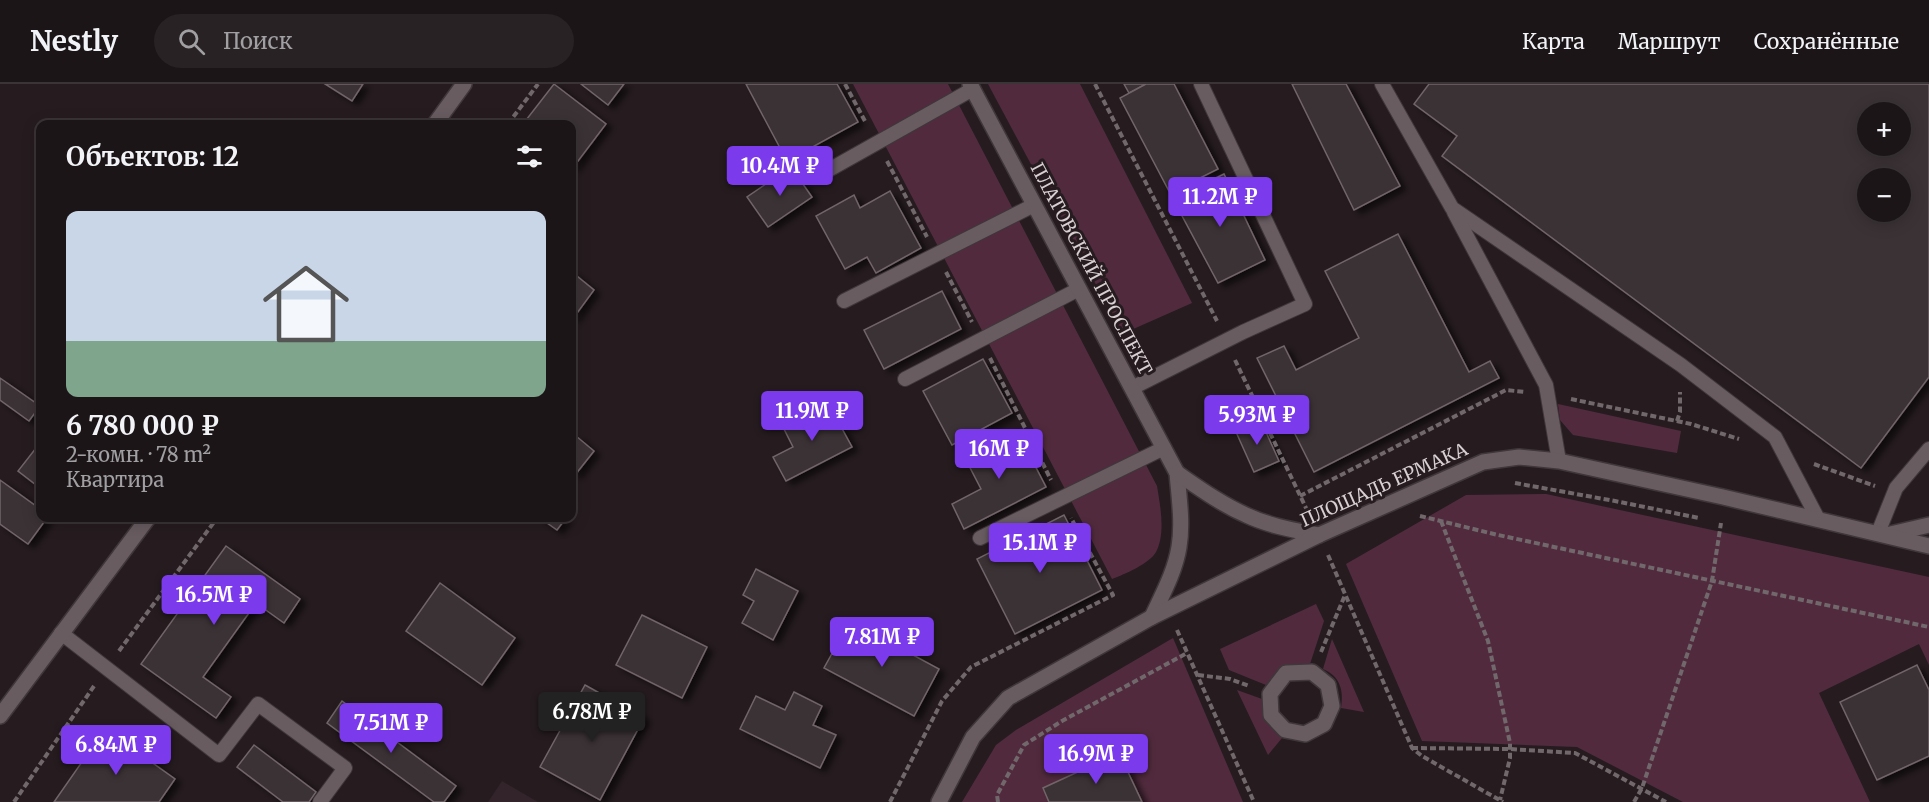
<!DOCTYPE html>
<html lang="ru">
<meta charset="utf-8">
<style>
:root{--surface:#1c1518;--page:#292225;--text:#f1f3f6;--muted:#a09fa2;--line:#3a3437;--accent:#7c3aed}
body{margin:0;font-family:Merriweather,serif;background:var(--page);color:var(--text);height:100vh;display:flex;flex-direction:column;font-size:22px;white-space:nowrap}
*{box-sizing:border-box;margin:0}
p{font-size:20px;color:var(--muted)}
.icon{flex:none;width:33px;height:33px;fill:none;stroke:currentColor;stroke-width:2;stroke-linecap:round;stroke-linejoin:round}
.map{position:relative;flex:1;overflow:hidden}
.sheet{position:absolute;left:36px;top:36px;width:540px;height:402px;display:flex;flex-direction:column;background:var(--surface);border-radius:12px;box-shadow:0 3px 15px #0003,0 0 0 2px var(--line)}
.sheet>*{flex:none}
.tools{position:absolute;left:1857px;top:18px;display:grid;gap:12px}
.tools a{display:grid;place-items:center;width:54px;height:54px;border-radius:50%;background:var(--surface);box-shadow:0 3px 15px #0003,0 0 0 2px var(--line);font-size:30px}
.price{position:absolute;translate:-50% -51px;padding:0 14px;border-radius:6px;background:var(--accent);color:#fff;font-size:20px;line-height:39px;filter:drop-shadow(0 2px 3px #0008)}
.price::after{content:'';position:absolute;left:50%;top:36px;width:18px;height:14px;margin-left:-9px;background:inherit;clip-path:polygon(0 0,100% 0,50% 100%)}
.price.selected{background:#222;color:#fff}
ul{padding:0;list-style:none}
li{display:grid;align-content:center;gap:12px;height:318px;padding:0 30px}
li+li{border-top:2px solid var(--line)}
li span{display:grid;place-items:center;height:186px;border-radius:12px;color:#555}
li>.icon{margin-inline-start:auto}
span .icon{width:108px;height:108px;fill:#fffc;stroke-width:1}
li b{font-size:26px}
h2{display:flex;justify-content:space-between;align-items:center;height:72px;padding:0 30px;font-size:26px}
header{display:flex;align-items:center;gap:36px;box-sizing:border-box;height:84px;padding:0 30px;background:var(--surface);border-bottom:2px solid var(--line)}
header strong{font-size:28px}
nav{display:flex;gap:33px;margin-inline-start:auto;font-size:21px}
.search{width:420px;height:54px;background:var(--page);display:flex;align-items:center;gap:15px;box-sizing:border-box;padding:0 21px;border-radius:33px;color:var(--muted);font-size:22px}
.map>svg:first-child{display:block}
.built{fill:#33232a}
.green{fill:#512b3d}
.building{fill:#3b3034;stroke:#716569;stroke-width:1.5;fill-rule:evenodd;filter:url(#shadow)}
.lines{fill:none;stroke-linecap:round;stroke-linejoin:round}
.service-casing{stroke:#3f373a;stroke-width:16}
.pedestrian-casing{stroke:#3f373a;stroke-width:18}
.tertiary-casing{stroke:#3f373a;stroke-width:18}
.secondary-casing{stroke:#3f373a;stroke-width:18}
.path{stroke:#71686c;stroke-width:4;stroke-dasharray:6 3;stroke-linecap:butt}
.service{stroke:#685c61;stroke-width:14}
.pedestrian{stroke:#685c61;stroke-width:15}
.tertiary{stroke:#685c61;stroke-width:15}
.secondary{stroke:#685c61;stroke-width:15}
.labels{text-anchor:middle;stroke-width:6;stroke-linejoin:round;paint-order:stroke}
.street-label{font-size:18px;fill:#d7cfd2;stroke:#261c20}
</style>
<header>
<strong>Nestly</strong>
<div class="search"><svg class="icon" aria-label="search" viewBox="0 0 24 24"><circle cx="10" cy="10" r="6"/><path d="M15 15l6 6"/></svg>Поиск</div>
<nav><a>Карта</a><a>Маршрут</a><a>Сохранённые</a></nav>
</header>
<div class="map">
<svg width="1929" height="718" viewBox="0 0 1929 718">
<defs>
<filter id="shadow"><feDropShadow dx="6" dy="4" stdDeviation="3" flood-color="#0009"/></filter>
</defs>
<rect width="100%" height="100%" fill="#261c20"/>
<path class="built" d="M502 697 538 718H488Z"/>
<g class="green">
<path d="M853 0H948L1157 402C1160 421 1166 449 1156 468 1149 480 1125 490 1112 495Z"/>
<path d="M988 0H1080L1192 219 1122 250Z"/>
<path d="M1558 320 1681 347 1677 369 1573 351 1560 336Z"/>
<path d="M1546 410 1929 493V581L1919 560 1819 609 1870 718H1683L1577 663 1422 657 1346 480 1466 411Z"/>
<path d="M1316 520 1324 537 1310 580C1290 580 1278 586 1266 601L1229 586 1220 565Z"/>
<path d="M1173 554 1243 718H962L996 661 1016 646Z"/>
<path d="M1332 555 1364 628 1341 624C1344 606 1340 592 1323 585Z"/>
<path d="M1237 606 1262 615C1263 632 1271 641 1282 654L1268 671Z"/>
</g>
<g class="building">
<path d="M325 0H363L352 17Z"/>
<path d="M554 0 606 40 572 85V40H523Z"/>
<path d="M581 0H624L608 21Z"/>
<path d="M746 0H837L858 38 787 77Z"/>
<path d="M1124 0H1146L1129 9Z"/>
<path d="M1146 0H1174L1218 85 1170 109 1120 14Z"/>
<path d="M1292 0H1346L1400 102 1354 126Z"/>
<path d="M1429 0H1929V293L1861 384 1442 72 1457 52 1414 20ZM1868 28H1900V62H1868ZM1868 94H1900V128H1868Z"/>
<path d="M791 83 812 113 768 143 747 113Z"/>
<path d="M1224 90 1265 176 1218 199 1173 115Z"/>
<path d="M890 107 921 164 876 189 867 173 845 185 816 132 854 111 860 124Z"/>
<path d="M1398 150 1469 288 1490 277 1499 294 1314 388 1257 274 1284 262 1296 286 1359 254 1325 187Z"/>
<path d="M572 188 594 206 572 236Z"/>
<path d="M942 207 961 245 884 285 864 246Z"/>
<path d="M983 275 1012 329 952 361 923 307Z"/>
<path d="M0 294 40 322 29 337 0 316Z"/>
<path d="M828 319 852 363 786 397 773 373 793 363 783 343Z"/>
<path d="M1261 337 1279 377 1254 388 1236 348Z"/>
<path d="M1017 347 1046 403 964 445 952 420 981 405 965 374Z"/>
<path d="M576 352 594 367 575 391 572 388V357Z"/>
<path d="M40 359V404L18 387Z"/>
<path d="M0 396 40 425V434H47L28 460 0 440Z"/>
<path d="M1064 431 1102 506 1015 550 977 475Z"/>
<path d="M540 434H566L557 446Z"/>
<path d="M226 462 300 515 284 539 256 519 203 593 231 613 216 634 141 580Z"/>
<path d="M756 485 798 507 773 556 742 539 754 517 743 511Z"/>
<path d="M440 499 515 554 482 601 406 547Z"/>
<path d="M642 531 707 563 682 614 616 581Z"/>
<path d="M850 537 939 585 914 632 824 584Z"/>
<path d="M1917 581 1929 606V672L1877 696 1840 618Z"/>
<path d="M585 601 644 634 600 716 540 683Z"/>
<path d="M794 608 822 622 813 641 836 651 820 684 740 645 756 612 785 626Z"/>
<path d="M342 617 456 702 444 718H434L327 639Z"/>
<path d="M105 645 175 695 159 718H54Z"/>
<path d="M254 661 316 708 309 718H283L237 683Z"/>
<path d="M1119 669 1142 718H1049L1043 704Z"/>
</g>
<g class="lines">
<g class="service-casing">
<g id="service">
<path d="M1382 0 1452 124 1681 281 1775 353 1818 435"/>
<path d="M818 92 973 5"/>
<path d="M1454 128 1546 301 1559 377"/>
<path d="M844 217 1034 121"/>
<path d="M905 295 1079 205"/>
<path d="M1132 304 1243 248 1305 220 1201 0"/>
<path d="M1878 449 1896 404 1929 365"/>
<path d="M980 454 1164 364"/>
<path d="M61 549 219 671 258 620 345 684 320 718"/>
</g>
</g>
<g class="pedestrian-casing">
<path id="pedestrian" d="M1312 588 1328 601 1332 622 1324 640 1305 650 1285 646 1271 631 1270 610 1286 589Z"/>
</g>
<g class="tertiary-casing">
<g id="tertiary">
<path d="M970 0 1177 389C1179 414 1183 439 1179 463 1175 488 1162 511 1152 533"/>
<path d="M435 40 464 0"/>
<path d="M1177 389C1199 404 1221 420 1246 431 1269 442 1294 446 1319 451"/>
<path d="M1886 451 1929 441"/>
<path d="M0 632 148 434"/>
</g>
</g>
<g class="secondary-casing">
<path id="secondary" d="M939 718 973 653 1008 614 1152 533 1319 451 1483 378 1519 373 1559 377 1723 413 1929 462"/>
</g>
<g class="path">
<path d="M845 0 866 39"/>
<path d="M1095 0 1217 237"/>
<path d="M508 40 538 0"/>
<path d="M887 77 927 153"/>
<path d="M946 188 972 238"/>
<path d="M990 274 1051 396"/>
<path d="M1235 276 1307 426"/>
<path d="M1571 315 1691 340 1739 355"/>
<path d="M1677 337 1680 328V308"/>
<path d="M1814 380 1875 402"/>
<path d="M1515 399 1615 417 1699 434"/>
<path d="M1300 412 1506 306 1525 308"/>
<path d="M1420 432 1498 451 1929 543"/>
<path d="M1441 437 1488 557 1510 659V674L1500 716"/>
<path d="M1328 471 1412 664 1422 672 1503 718"/>
<path d="M1177 546 1254 718"/>
<path d="M119 567 217 434"/>
<path d="M1321 568 1345 511"/>
<path d="M1198 591 1230 595 1249 602"/>
<path d="M1412 664 1509 665 1575 669 1666 718"/>
<path d="M14 718 94 602"/>
<path d="M890 718 942 617 971 583 1113 511 1071 434"/>
<path d="M998 718 997 711 1024 661 1062 637 1187 569"/>
<path d="M1634 718 1642 704 1712 497 1721 439"/>
</g>
<use href="#service" class="service"/>
<use href="#pedestrian" class="pedestrian"/>
<use href="#tertiary" class="tertiary"/>
<use href="#secondary" class="secondary"/>
</g>
<g class="labels">
<g class="street-label">
<text transform="translate(1091 185) rotate(62)" y="6">ПЛАТОВСКИЙ ПРОСПЕКТ</text>
<text transform="translate(1384 401) rotate(-24)" y="6">ПЛОЩАДЬ ЕРМАКА</text>
</g>
</g>
</svg>
<div class="tools">
<a>+</a>
<a>−</a>
</div>
<b class="price" style="left:780px;top:113px">10.4M ₽</b>
<b class="price" style="left:1220px;top:144px">11.2M ₽</b>
<b class="price" style="left:812px;top:358px">11.9M ₽</b>
<b class="price" style="left:1257px;top:362px">5.93M ₽</b>
<b class="price" style="left:999px;top:396px">16M ₽</b>
<b class="price" style="left:1040px;top:490px">15.1M ₽</b>
<b class="price" style="left:214px;top:542px">16.5M ₽</b>
<b class="price" style="left:882px;top:584px">7.81M ₽</b>
<b class="price selected" style="left:592px;top:659px">6.78M ₽</b>
<b class="price" style="left:391px;top:670px">7.51M ₽</b>
<b class="price" style="left:116px;top:692px">6.84M ₽</b>
<b class="price" style="left:1096px;top:701px">16.9M ₽</b>
<section class="sheet">
<h2>Объектов: 12<svg class="icon" aria-label="filters" viewBox="0 0 24 24"><path d="M4 7h16M4 17h16"/><circle cx="9" cy="7" r="2"/><circle cx="15" cy="17" r="2"/></svg></h2>
<ul>
<li><span style="background:linear-gradient(#c9d6e8 70%,#7fa58c 0)"><svg class="icon" aria-label="home" viewBox="0 0 24 24"><path d="M3 11l9-7 9 7M6 9v11h12V9"/></svg></span><div><b>6 780 000 ₽</b><p>2-комн. · 78 m²</p><p>Квартира</p></div></li>
</ul>
</section>
</div>
